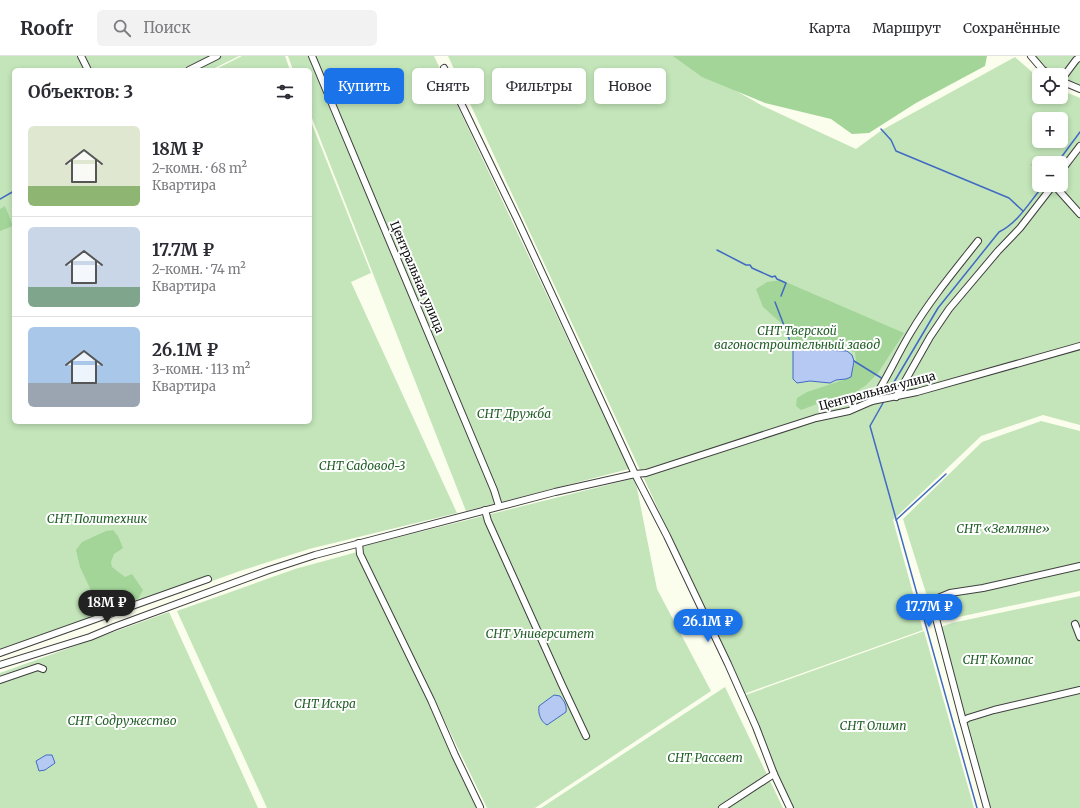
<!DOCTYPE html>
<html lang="ru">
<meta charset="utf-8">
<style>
:root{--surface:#fff;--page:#f2f2f3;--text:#2b2b33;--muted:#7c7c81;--line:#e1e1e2;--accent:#1a73e8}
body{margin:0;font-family:Merriweather,serif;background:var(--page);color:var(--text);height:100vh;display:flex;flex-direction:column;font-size:15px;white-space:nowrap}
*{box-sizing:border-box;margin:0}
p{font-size:13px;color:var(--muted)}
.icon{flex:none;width:22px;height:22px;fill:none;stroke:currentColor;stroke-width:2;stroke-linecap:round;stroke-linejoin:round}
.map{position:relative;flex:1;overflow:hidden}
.side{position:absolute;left:12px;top:12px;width:300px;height:356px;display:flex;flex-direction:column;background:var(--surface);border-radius:6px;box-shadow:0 2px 6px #0003}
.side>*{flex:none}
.guide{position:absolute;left:324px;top:12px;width:380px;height:36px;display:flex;gap:8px}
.buttons{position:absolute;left:1032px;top:12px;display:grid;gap:8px}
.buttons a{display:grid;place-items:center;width:36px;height:36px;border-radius:6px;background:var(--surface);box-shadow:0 2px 6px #0003;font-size:20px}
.price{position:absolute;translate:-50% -34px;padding:0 9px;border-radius:14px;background:var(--accent);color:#fff;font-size:13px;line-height:26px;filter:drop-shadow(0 1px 2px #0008)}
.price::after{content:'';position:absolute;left:50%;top:24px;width:12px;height:9px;margin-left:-6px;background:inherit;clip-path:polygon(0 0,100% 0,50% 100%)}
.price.current{background:#222;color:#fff}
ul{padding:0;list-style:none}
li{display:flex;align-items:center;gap:12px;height:100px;padding:0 16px}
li+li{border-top:1px solid var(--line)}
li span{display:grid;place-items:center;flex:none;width:112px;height:80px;border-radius:6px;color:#555}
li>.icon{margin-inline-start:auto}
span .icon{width:48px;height:48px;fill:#fffc;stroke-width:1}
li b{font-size:17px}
h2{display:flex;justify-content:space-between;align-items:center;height:48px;padding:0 16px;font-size:17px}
.tag{padding:0 14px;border-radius:6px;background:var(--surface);box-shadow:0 2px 6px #0003;font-size:14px;line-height:36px}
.tag.current{background:var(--accent);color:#fff}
header{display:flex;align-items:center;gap:24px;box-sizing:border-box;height:56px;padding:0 20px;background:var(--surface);border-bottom:1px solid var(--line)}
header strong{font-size:19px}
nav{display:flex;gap:22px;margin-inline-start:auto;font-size:14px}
.search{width:280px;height:36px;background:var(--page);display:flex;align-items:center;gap:10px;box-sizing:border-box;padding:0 14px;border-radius:6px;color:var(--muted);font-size:15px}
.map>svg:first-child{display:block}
.green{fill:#c3e5b9;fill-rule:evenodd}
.forest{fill:#a3d599}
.water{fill:#b5c9f2;stroke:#416ac4}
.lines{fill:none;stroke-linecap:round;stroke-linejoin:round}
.stream{stroke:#416ac4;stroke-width:1.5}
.street-casing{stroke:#3f3f3f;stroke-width:8}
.street{stroke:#fff;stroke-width:6}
.labels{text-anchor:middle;stroke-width:4;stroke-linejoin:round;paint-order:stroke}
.street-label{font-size:12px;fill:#0c0c0c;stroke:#fff}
.park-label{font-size:12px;font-style:italic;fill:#215f26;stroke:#fff}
</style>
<header>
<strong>Roofr</strong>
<div class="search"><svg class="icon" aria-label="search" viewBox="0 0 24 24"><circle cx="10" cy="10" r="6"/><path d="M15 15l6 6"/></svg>Поиск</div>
<nav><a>Карта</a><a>Маршрут</a><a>Сохранённые</a></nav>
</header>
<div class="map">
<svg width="1080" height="752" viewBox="0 0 1080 752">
<rect width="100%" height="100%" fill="#fcfeed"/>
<g class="green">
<path d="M0 0H239L211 14H14V366H310V63L371 217 351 226 457 457 309 493 240 515 0 601Z"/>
<path d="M242 0H285L290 14H214Z"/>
<path d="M288 0H434L629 413 466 455 310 57V14H293Z"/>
<path d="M448 0H675L761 49 856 93 882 74 1015 1 1039 22V41H1061V34L1080 42V369L1043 359 981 380 893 464 923 574 744 638ZM1039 63H1061V85H1039ZM1039 107H1061V129H1039Z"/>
<path d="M1033 0H1080V29L1061 23V19H1051Z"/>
<path d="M1041 365 1080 375V535L935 566 903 463 982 386Z"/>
<path d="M635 422 657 533 711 635 535 752H487L360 491Z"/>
<path d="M357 496 484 752H267L177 555 295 513Z"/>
<path d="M1080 540V632L959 661 935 573 952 567Z"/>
<path d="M169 556 258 752H0V617Z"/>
<path d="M924 575 974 752H787L740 641Z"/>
<path d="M725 631 783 752H541Z"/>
<path d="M1080 635V752H986L960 664Z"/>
</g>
<g class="forest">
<path d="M673 0H987L985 10 916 47 869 77 852 78 831 63 765 47 702 21Z"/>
<path d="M5 150 13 170 0 175V153Z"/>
<path d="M781 224 904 277 878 317 865 330 852 338 817 348 801 354 796 350 797 342 807 336 846 323 856 305 855 296 841 291 794 287 786 278 782 268 763 251 756 233 767 226Z"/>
<path d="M113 474 118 480 123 492 114 498 111 506 112 511 125 521 132 518 143 534 138 543 115 551 102 548 94 541 80 511 76 494 82 486 106 475Z"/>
</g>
<g class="water">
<path d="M793 293 847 295 852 299 854 305 851 321 846 323 836 324 830 327 810 325 797 327 793 323Z"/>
<path d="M554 639 560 640C564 645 567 649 566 656L547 669C540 665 538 657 539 650Z"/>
<path d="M46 699H52L55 707 45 714 39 715 36 705Z"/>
</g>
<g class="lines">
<g class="stream">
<path d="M881 73 891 84 896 95 1009 142 1023 155"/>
<path d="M1057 107 1080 76"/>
<path d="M0 143 14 135"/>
<path d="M717 194 746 209H750L752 212 772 221 775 220 777 223 786 227 781 240"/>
<path d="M775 246 793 293"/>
<path d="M854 305 883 323"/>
<path d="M887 338 938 252 999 176C1017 167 1027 150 1039 135L1041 129"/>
<path d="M883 347 870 370 977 752"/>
<path d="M896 464 946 418"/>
</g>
<g class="street-casing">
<g id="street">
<path d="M81 0 88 14"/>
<path d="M312 0 494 434 499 450"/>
<path d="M1031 0 1043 14 1051 19"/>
<path d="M444 12 517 163 635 418 667 480 728 608 756 671 774 718 790 752"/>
<path d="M189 14 217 0"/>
<path d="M1061 21 1064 20 1076 4 1080 1"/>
<path d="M1061 25 1080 33"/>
<path d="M1036 109 1039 113"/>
<path d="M1061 115 1080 90"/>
<path d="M1054 129 1080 158"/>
<path d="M896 341 930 281 949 253 998 195 1020 172 1051 132 1052 129"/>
<path d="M872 345C887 323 897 299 911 276 930 244 955 214 978 185"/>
<path d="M485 454 488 465 562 629 586 680"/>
<path d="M359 487 360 498 431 644 455 699 480 751"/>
<path d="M1075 568 1080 581"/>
<path d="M0 597 208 523"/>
<path d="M0 609 90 581 114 571 269 514 315 499 555 436 635 418 646 417 816 362 849 355 872 345 917 336 1080 290"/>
<path d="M0 624 38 611 43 613"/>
<path d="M963 665 968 662 994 654 1080 634"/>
<path d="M722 752 774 718"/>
<path d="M987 752 963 665 933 551 938 542 950 537 983 532 1080 510"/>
</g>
</g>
<use href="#street" class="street"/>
</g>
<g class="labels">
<g class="street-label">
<text transform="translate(417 221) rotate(67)" y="4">Центральная улица</text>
<text transform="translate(877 335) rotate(-15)" y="4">Центральная улица</text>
</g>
<g class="park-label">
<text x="797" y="279">СНТ Тверской<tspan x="797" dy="14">вагоностроительный завод</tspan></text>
<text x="514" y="362">СНТ Дружба</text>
<text x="362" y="414">СНТ Садовод-3</text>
<text x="97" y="467">СНТ Политехник</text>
<text x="1003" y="477">СНТ «Земляне»</text>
<text x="540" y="582">СНТ Университет</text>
<text x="998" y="608">СНТ Компас</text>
<text x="325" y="652">СНТ Искра</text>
<text x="122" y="669">СНТ Содружество</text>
<text x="873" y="674">СНТ Олимп</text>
<text x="705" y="706">СНТ Рассвет</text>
</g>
</g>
</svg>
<div class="buttons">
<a><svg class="icon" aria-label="locate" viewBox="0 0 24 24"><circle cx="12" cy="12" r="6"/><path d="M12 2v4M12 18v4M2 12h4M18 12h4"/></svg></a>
<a>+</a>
<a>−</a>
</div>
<b class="price current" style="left:107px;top:568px">18M ₽</b>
<b class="price" style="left:929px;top:572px">17.7M ₽</b>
<b class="price" style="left:708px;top:587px">26.1M ₽</b>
<div class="guide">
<a class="tag current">Купить</a>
<a class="tag">Снять</a>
<a class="tag">Фильтры</a>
<a class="tag">Новое</a>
</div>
<section class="side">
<h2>Объектов: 3<svg class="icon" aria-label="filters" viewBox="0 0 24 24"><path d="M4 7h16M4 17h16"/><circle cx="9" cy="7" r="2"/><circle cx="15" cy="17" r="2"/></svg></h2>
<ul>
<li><span style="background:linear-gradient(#dfe7d0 75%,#8fb573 0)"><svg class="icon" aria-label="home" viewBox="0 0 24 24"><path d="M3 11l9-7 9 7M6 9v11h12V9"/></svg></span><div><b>18M ₽</b><p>2-комн. · 68 m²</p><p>Квартира</p></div></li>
<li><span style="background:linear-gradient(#c9d6e8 75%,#7fa58c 0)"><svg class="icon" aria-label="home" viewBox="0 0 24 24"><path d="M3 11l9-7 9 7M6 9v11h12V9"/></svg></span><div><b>17.7M ₽</b><p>2-комн. · 74 m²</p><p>Квартира</p></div></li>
<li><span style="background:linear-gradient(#a9c7e8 70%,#9aa5b1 0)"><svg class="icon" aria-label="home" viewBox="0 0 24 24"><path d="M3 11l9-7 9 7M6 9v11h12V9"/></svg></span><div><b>26.1M ₽</b><p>3-комн. · 113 m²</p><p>Квартира</p></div></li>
</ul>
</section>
</div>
